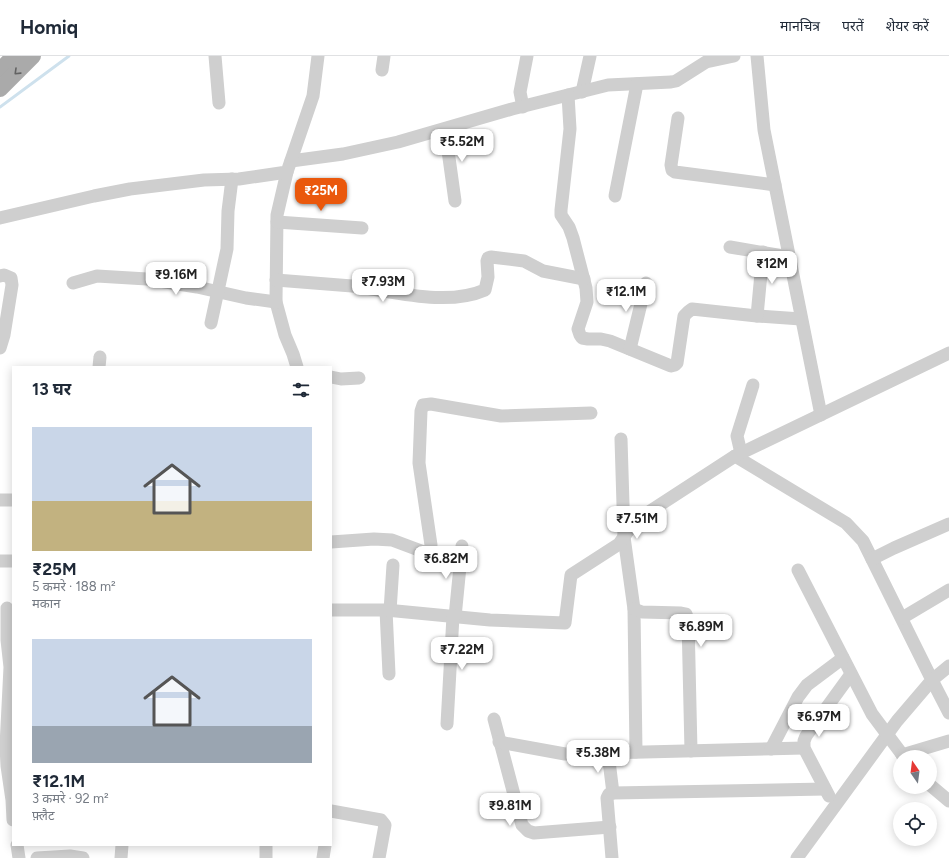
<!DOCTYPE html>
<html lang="hi">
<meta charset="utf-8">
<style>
:root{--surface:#fff;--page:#f6f6f7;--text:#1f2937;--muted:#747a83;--line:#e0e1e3;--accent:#ea580c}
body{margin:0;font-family:Figtree,"Noto Sans Devanagari",sans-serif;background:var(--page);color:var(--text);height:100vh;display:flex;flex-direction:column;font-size:15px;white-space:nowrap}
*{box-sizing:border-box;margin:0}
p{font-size:13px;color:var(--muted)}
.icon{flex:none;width:22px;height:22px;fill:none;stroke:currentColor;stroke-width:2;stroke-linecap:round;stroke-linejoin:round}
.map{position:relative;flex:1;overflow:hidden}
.details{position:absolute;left:12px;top:310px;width:320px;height:480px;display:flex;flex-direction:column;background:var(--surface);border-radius:0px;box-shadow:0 2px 10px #0003}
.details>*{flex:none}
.needle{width:26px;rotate:346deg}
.buttons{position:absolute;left:893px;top:694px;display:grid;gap:8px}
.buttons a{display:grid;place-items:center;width:44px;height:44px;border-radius:50%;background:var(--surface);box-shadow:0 2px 10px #0003;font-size:20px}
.price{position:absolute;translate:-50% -34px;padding:0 9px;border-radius:8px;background:#fff;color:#222;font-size:13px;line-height:26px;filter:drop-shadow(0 1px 2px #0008)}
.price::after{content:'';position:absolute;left:50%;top:24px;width:12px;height:9px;margin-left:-6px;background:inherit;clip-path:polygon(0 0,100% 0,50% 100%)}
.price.selected{background:var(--accent);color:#fff}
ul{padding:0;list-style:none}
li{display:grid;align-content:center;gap:8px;height:212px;padding:0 20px}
li span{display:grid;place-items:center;height:124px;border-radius:0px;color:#555}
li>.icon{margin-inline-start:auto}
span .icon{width:72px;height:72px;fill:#fffc;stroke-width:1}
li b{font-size:17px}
h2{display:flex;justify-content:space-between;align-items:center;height:48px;padding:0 20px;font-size:17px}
header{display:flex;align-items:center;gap:24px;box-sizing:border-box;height:56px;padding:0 20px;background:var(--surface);border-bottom:1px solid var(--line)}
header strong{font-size:19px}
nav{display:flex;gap:22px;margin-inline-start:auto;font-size:14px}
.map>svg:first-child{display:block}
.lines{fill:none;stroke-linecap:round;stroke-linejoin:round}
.stream{stroke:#cee1ed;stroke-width:3}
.minor{stroke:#cfcfcf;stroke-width:13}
.major{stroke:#aaa;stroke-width:16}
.oneway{stroke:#626262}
</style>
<header>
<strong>Homiq</strong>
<nav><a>मानचित्र</a><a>परतें</a><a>शेयर करें</a></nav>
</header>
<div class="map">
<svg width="949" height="802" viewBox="0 0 949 802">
<rect width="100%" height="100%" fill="#fff"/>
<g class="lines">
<path class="stream" d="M0 51 69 0"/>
<g class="minor">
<path d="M215 0 219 47"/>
<path d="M757 0 764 74 821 359"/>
<path d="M382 14 384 0"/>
<path d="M582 36 590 0"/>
<path d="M568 39 608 29 671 26 676 25 706 6 734 0"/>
<path d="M523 51 520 36 527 0"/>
<path d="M678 62 671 109 672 114 675 116 775 129"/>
<path d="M445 73 455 145"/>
<path d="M291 105 343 98 398 86 512 53 568 39 570 73 561 154V159L569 171 573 182 586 232 587 246 578 273 580 279 582 282 588 283H601L610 285 671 310 675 309 677 307 684 260 688 256 692 253 757 260 801 263"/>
<path d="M287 116 277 159 276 246 285 279 293 298 297 311"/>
<path d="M615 140 637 28"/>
<path d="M0 162 94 140 130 133 204 124 239 123 287 116 313 40 318 0"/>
<path d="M277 166 362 172"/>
<path d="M730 191 789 201"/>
<path d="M0 220 4 219 11 222 12 229 4 279 0 292"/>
<path d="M276 224C301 226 327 228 352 230 393 235 446 251 485 234L488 221 487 205 488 202 491 201 524 205 543 215 584 223"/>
<path d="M73 227 97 220 147 223 197 231 246 242 276 246"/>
<path d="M757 260 763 196"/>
<path d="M211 267 227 193 228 155 232 123"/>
<path d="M630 293 646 227"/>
<path d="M99 311 100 301"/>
<path d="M331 321 341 323 359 322"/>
<path d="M621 383 624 481 634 553 636 696"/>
<path d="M741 397 737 380 753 329"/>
<path d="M735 400 846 467 863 485 932 624 897 665 797 802"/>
<path d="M0 444H13"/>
<path d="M331 486 374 483 392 484 424 496 427 497 430 495 431 489 419 407 421 355 423 349 431 348 501 360 591 357"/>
<path d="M872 503 894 492 949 468"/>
<path d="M0 505H13"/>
<path d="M798 514 872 658 904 701"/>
<path d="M7 552V584L10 611 6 690 7 710 12 744 13 764"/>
<path d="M634 553 642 556 681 557 686 558 688 564 691 695"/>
<path d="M331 554H386L490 564 565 567 571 519 619 488 635 465 735 400 949 297"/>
<path d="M386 554 389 618"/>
<path d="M390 555 393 509"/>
<path d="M455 561 462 490"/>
<path d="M902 562 949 534"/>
<path d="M949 610 932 624 949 657"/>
<path d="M494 663 522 769 528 775 534 777 610 771"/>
<path d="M447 668 453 560"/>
<path d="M499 686 565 698 804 692"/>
<path d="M771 693 798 641 807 629 843 602"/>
<path d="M608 697 613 737"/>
<path d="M902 699 949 685"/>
<path d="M930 729 949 745"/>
<path d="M829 740 804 692V685L806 680 851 618"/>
<path d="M331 755 381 764 385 769 379 802"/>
<path d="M17 789 19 802"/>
<path d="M37 802 70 800 83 802"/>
<path d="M121 802 122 789"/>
<path d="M266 802V789"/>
<path d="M323 802 325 789"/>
<path d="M612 802 607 742 609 738 613 737 825 733"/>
</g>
<g class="major">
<path d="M0 14 14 0"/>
<path d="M0 33 33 0"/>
</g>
</g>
<defs><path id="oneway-chevron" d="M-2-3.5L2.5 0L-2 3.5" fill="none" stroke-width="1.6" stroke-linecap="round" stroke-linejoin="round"/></defs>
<use class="oneway" href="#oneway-chevron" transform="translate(17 16) rotate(136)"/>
</svg>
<div class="buttons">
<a><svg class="needle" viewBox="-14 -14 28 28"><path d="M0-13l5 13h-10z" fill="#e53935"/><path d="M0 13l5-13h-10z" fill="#747a83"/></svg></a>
<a><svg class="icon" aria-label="locate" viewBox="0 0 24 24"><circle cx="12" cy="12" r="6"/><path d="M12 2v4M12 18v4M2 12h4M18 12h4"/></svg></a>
</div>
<b class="price" style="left:462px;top:107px">₹5.52M</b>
<b class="price selected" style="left:321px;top:156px">₹25M</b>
<b class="price" style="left:772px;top:229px">₹12M</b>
<b class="price" style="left:176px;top:240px">₹9.16M</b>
<b class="price" style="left:383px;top:247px">₹7.93M</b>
<b class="price" style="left:626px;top:257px">₹12.1M</b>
<b class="price" style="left:637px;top:484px">₹7.51M</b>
<b class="price" style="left:446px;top:524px">₹6.82M</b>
<b class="price" style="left:701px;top:592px">₹6.89M</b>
<b class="price" style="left:462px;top:615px">₹7.22M</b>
<b class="price" style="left:819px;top:682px">₹6.97M</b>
<b class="price" style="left:598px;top:718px">₹5.38M</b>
<b class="price" style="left:510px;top:771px">₹9.81M</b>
<section class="details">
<h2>13 घर<svg class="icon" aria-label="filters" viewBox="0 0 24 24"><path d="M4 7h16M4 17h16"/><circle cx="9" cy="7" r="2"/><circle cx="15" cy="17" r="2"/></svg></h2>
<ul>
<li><span style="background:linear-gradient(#c9d6e8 60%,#c2b280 0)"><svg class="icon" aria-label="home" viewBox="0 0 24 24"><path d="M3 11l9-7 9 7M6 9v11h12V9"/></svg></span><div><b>₹25M</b><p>5 कमरे · 188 m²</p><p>मकान</p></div></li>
<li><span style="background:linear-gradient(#c9d6e8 70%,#9aa5b1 0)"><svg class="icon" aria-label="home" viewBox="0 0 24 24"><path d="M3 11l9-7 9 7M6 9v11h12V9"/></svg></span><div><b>₹12.1M</b><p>3 कमरे · 92 m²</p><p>फ़्लैट</p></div></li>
</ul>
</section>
</div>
